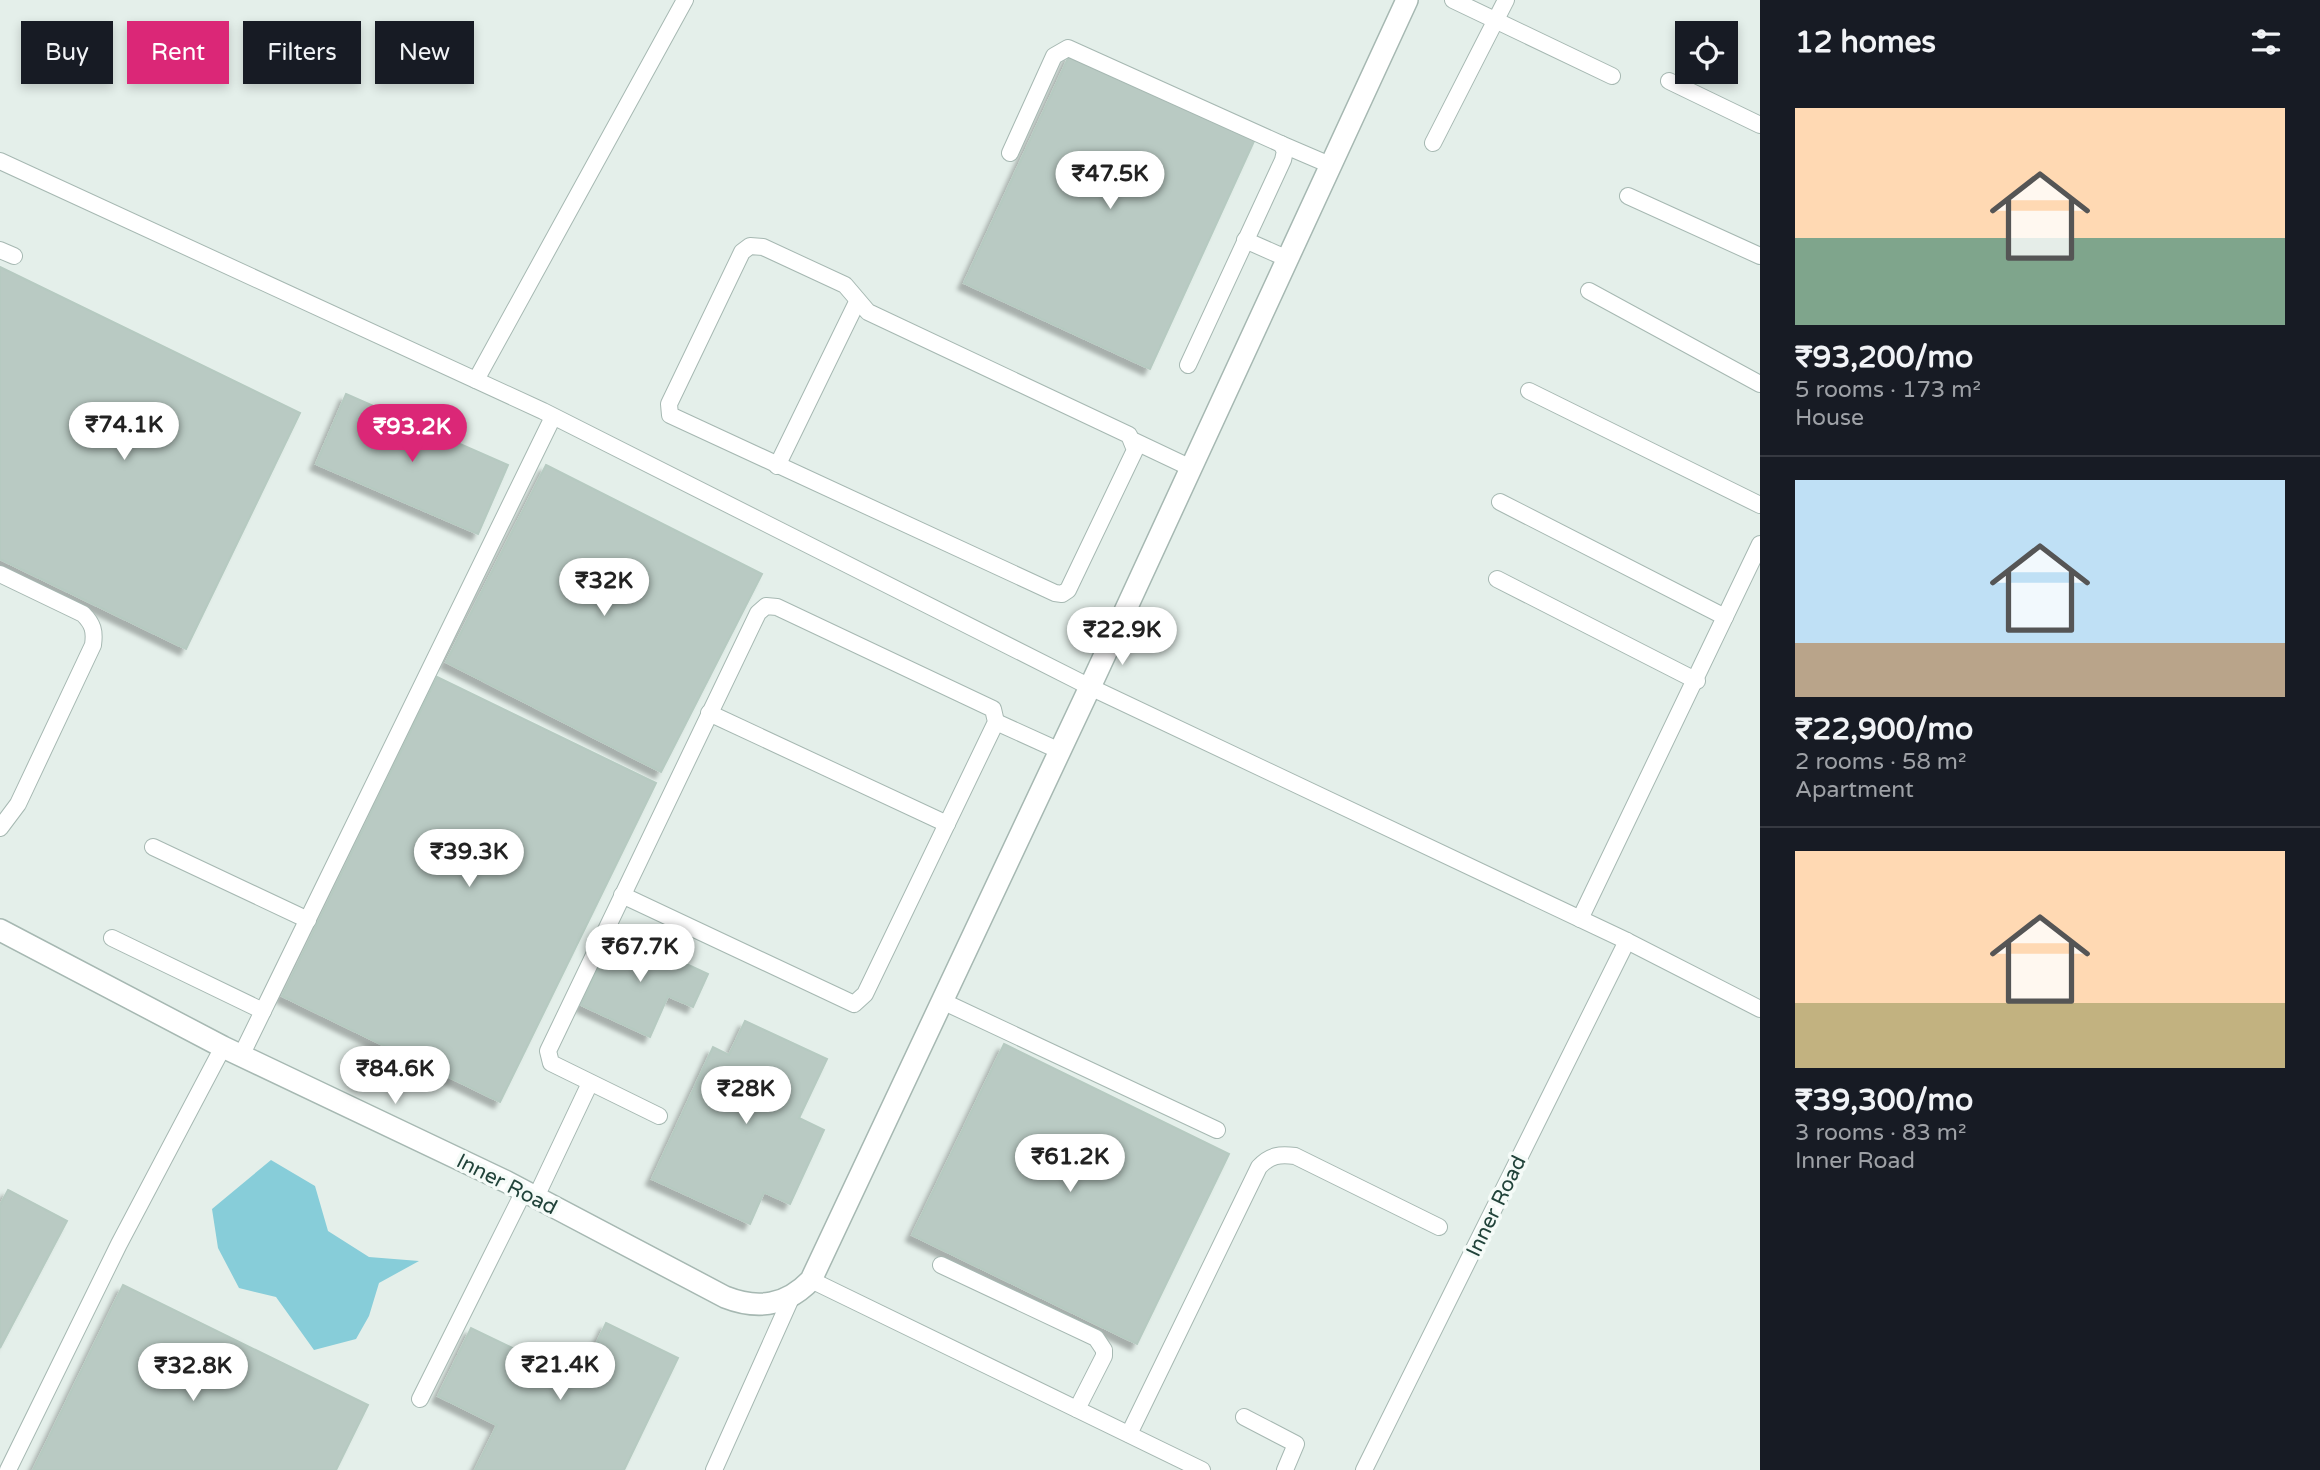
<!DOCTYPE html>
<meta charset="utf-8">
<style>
:root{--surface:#171b24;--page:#20242c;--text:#f1f3f6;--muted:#9ea1a6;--line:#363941;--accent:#db2777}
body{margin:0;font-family:"Varela Round",sans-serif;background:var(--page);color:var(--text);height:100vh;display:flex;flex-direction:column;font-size:26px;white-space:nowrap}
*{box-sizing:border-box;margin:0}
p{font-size:23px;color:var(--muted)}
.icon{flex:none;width:38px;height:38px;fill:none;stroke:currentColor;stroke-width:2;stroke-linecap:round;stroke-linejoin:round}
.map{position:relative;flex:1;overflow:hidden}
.side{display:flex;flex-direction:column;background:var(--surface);width:560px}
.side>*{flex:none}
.banner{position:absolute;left:21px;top:21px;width:665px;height:63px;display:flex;gap:14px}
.controls{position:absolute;left:1675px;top:21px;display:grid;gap:14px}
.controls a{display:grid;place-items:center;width:63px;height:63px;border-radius:0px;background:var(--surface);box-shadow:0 4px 10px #0003;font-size:35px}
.price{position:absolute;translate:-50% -60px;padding:0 16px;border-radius:24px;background:#fff;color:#222;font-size:23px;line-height:46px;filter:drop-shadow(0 2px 4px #0008)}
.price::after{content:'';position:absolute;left:50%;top:42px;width:21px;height:16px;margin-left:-10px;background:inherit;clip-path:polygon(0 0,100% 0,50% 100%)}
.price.current{background:var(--accent);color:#fff}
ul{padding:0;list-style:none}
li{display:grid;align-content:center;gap:14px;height:371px;padding:0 35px}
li+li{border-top:2px solid var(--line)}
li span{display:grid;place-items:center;height:217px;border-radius:0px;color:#555}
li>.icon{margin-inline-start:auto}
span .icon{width:126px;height:126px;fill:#fffc;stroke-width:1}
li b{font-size:30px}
h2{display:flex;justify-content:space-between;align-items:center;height:84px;padding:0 35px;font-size:30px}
.pill{padding:0 24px;border-radius:0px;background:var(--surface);box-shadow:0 4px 10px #0003;font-size:24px;line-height:63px}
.pill.current{background:var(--accent);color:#fff}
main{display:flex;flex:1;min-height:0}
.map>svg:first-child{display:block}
.water{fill:#87cdd9}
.building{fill:#b9cac3;stroke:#b6cac1;stroke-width:2;filter:url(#shadow)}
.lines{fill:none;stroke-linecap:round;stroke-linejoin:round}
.service-casing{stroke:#a6b8b2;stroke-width:18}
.minor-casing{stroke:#a6b8b2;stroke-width:24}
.service{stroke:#fff;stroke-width:16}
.minor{stroke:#fff;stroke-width:21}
.labels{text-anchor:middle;stroke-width:7;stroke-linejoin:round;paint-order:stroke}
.street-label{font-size:21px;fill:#21433a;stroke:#f5fbf8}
</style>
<main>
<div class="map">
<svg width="1760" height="1470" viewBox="0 0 1760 1470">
<defs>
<filter id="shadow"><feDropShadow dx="-6" dy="6" stdDeviation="2" flood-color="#0004"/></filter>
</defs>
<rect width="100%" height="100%" fill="#e4efea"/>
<path class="water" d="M271 1160 315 1186 328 1231 369 1257 419 1261 379 1283 369 1316 356 1339 314 1350 276 1297 239 1288 218 1248 212 1209Z"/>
<g class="building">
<path d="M1070 54 1255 139 1150 369 964 283Z"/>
<path d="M0 267 300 413 186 649 0 559Z"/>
<path d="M346 394 508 465 478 534 316 464Z"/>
<path d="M546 465 762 574 661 772 446 662Z"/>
<path d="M437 677 656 783 500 1102 282 996Z"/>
<path d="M615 931 708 974 693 1007 668 996 650 1037 581 1005Z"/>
<path d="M745 1021 827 1059 799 1118 824 1130 790 1204 764 1192 750 1224 652 1179 713 1047 729 1055Z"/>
<path d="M1004 1044 1229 1154 1137 1344 912 1235Z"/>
<path d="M8 1190 67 1221 0 1348V1205Z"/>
<path d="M123 1285 368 1405 336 1470H33Z"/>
<path d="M606 1323 678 1358 624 1470H475L497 1425 438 1396 471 1328 579 1380Z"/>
</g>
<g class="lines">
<g class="service-casing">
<g id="service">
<path d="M1453 0 1612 76"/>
<path d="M1669 81 1760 125"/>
<path d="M1433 143 1506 0"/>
<path d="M1281 144 1330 165"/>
<path d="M1010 153 1054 56 1068 48 1281 144 1285 151 1283 160 1188 365"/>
<path d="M0 161 543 411 1090 687 1627 941 1760 1009"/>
<path d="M1628 196 1760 256"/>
<path d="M1245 240 1288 259"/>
<path d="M750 246 763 247 845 285 868 312 1129 435 1135 450 1068 590 1062 594 1055 593 670 415 669 404 742 252Z"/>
<path d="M0 250 14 256"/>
<path d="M1589 291 1760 384"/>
<path d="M476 380 685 0"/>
<path d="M1529 391 1760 505"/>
<path d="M1134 441 1191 468"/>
<path d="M777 466 857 302"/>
<path d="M1500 502 1725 617"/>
<path d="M0 574 83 614C93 624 95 631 93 645L18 804 0 828"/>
<path d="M1497 579 1697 681"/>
<path d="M709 713 947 824"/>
<path d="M996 722 1060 751"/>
<path d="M153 847 308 920"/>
<path d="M622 895 854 1004 865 994 996 722 993 709 777 607 766 606 758 613C687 759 617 905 548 1051L551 1063 659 1116"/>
<path d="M1580 919 1760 544"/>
<path d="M112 938 263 1011"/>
<path d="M942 1001 1217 1130"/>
<path d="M241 1056 553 417"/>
<path d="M536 1197 590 1083"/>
<path d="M941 1265 1096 1338 1104 1350V1356L1077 1409"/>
<path d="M811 1280 1202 1470"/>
<path d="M420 1399 524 1191"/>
<path d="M1244 1417 1296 1444 1285 1470"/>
<path d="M1129 1434 1259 1167C1270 1155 1280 1154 1295 1156L1439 1227"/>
<path d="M8 1470 119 1244 223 1047"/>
<path d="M714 1470 792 1296"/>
<path d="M1364 1470 1627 941"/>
</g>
</g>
<g class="minor-casing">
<path id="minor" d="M0 930 223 1047 507 1182 725 1297C758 1310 786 1306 811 1280L1090 687 1407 0"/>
</g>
<use href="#service" class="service"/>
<use href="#minor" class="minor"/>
</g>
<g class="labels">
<g class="street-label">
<text transform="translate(507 1184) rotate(27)" y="7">Inner Road</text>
<text transform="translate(1496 1206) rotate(-64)" y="7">Inner Road</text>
</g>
</g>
</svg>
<div class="controls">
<a><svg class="icon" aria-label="locate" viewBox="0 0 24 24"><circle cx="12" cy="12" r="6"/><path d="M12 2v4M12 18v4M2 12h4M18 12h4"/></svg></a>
</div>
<b class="price" style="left:1110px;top:211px">₹47.5K</b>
<b class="price" style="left:124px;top:462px">₹74.1K</b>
<b class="price current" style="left:412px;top:464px">₹93.2K</b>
<b class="price" style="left:604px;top:618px">₹32K</b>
<b class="price" style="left:1122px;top:667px">₹22.9K</b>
<b class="price" style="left:469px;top:889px">₹39.3K</b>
<b class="price" style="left:640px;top:984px">₹67.7K</b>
<b class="price" style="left:395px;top:1106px">₹84.6K</b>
<b class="price" style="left:746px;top:1126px">₹28K</b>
<b class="price" style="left:1070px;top:1194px">₹61.2K</b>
<b class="price" style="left:560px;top:1402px">₹21.4K</b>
<b class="price" style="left:193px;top:1403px">₹32.8K</b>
<div class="banner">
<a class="pill">Buy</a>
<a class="pill current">Rent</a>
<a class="pill">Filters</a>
<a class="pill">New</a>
</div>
</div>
<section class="side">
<h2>12 homes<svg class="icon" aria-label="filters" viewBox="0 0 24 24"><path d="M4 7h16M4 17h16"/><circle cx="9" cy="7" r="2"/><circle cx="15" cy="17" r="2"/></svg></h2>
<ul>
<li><span style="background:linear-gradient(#ffd9b3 60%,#7fa58c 0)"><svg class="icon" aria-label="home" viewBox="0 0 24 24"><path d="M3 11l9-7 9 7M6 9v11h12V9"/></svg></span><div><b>₹93,200/mo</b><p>5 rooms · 173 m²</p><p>House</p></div></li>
<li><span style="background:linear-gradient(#bfe0f5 75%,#b9a48a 0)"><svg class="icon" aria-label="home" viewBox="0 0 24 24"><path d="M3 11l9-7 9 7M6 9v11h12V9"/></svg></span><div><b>₹22,900/mo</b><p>2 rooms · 58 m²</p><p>Apartment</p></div></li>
<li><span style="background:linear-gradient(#ffd9b3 70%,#c2b280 0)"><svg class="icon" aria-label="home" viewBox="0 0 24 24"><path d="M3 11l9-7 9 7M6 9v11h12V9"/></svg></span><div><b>₹39,300/mo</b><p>3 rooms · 83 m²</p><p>Inner Road</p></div></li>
</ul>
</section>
</main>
